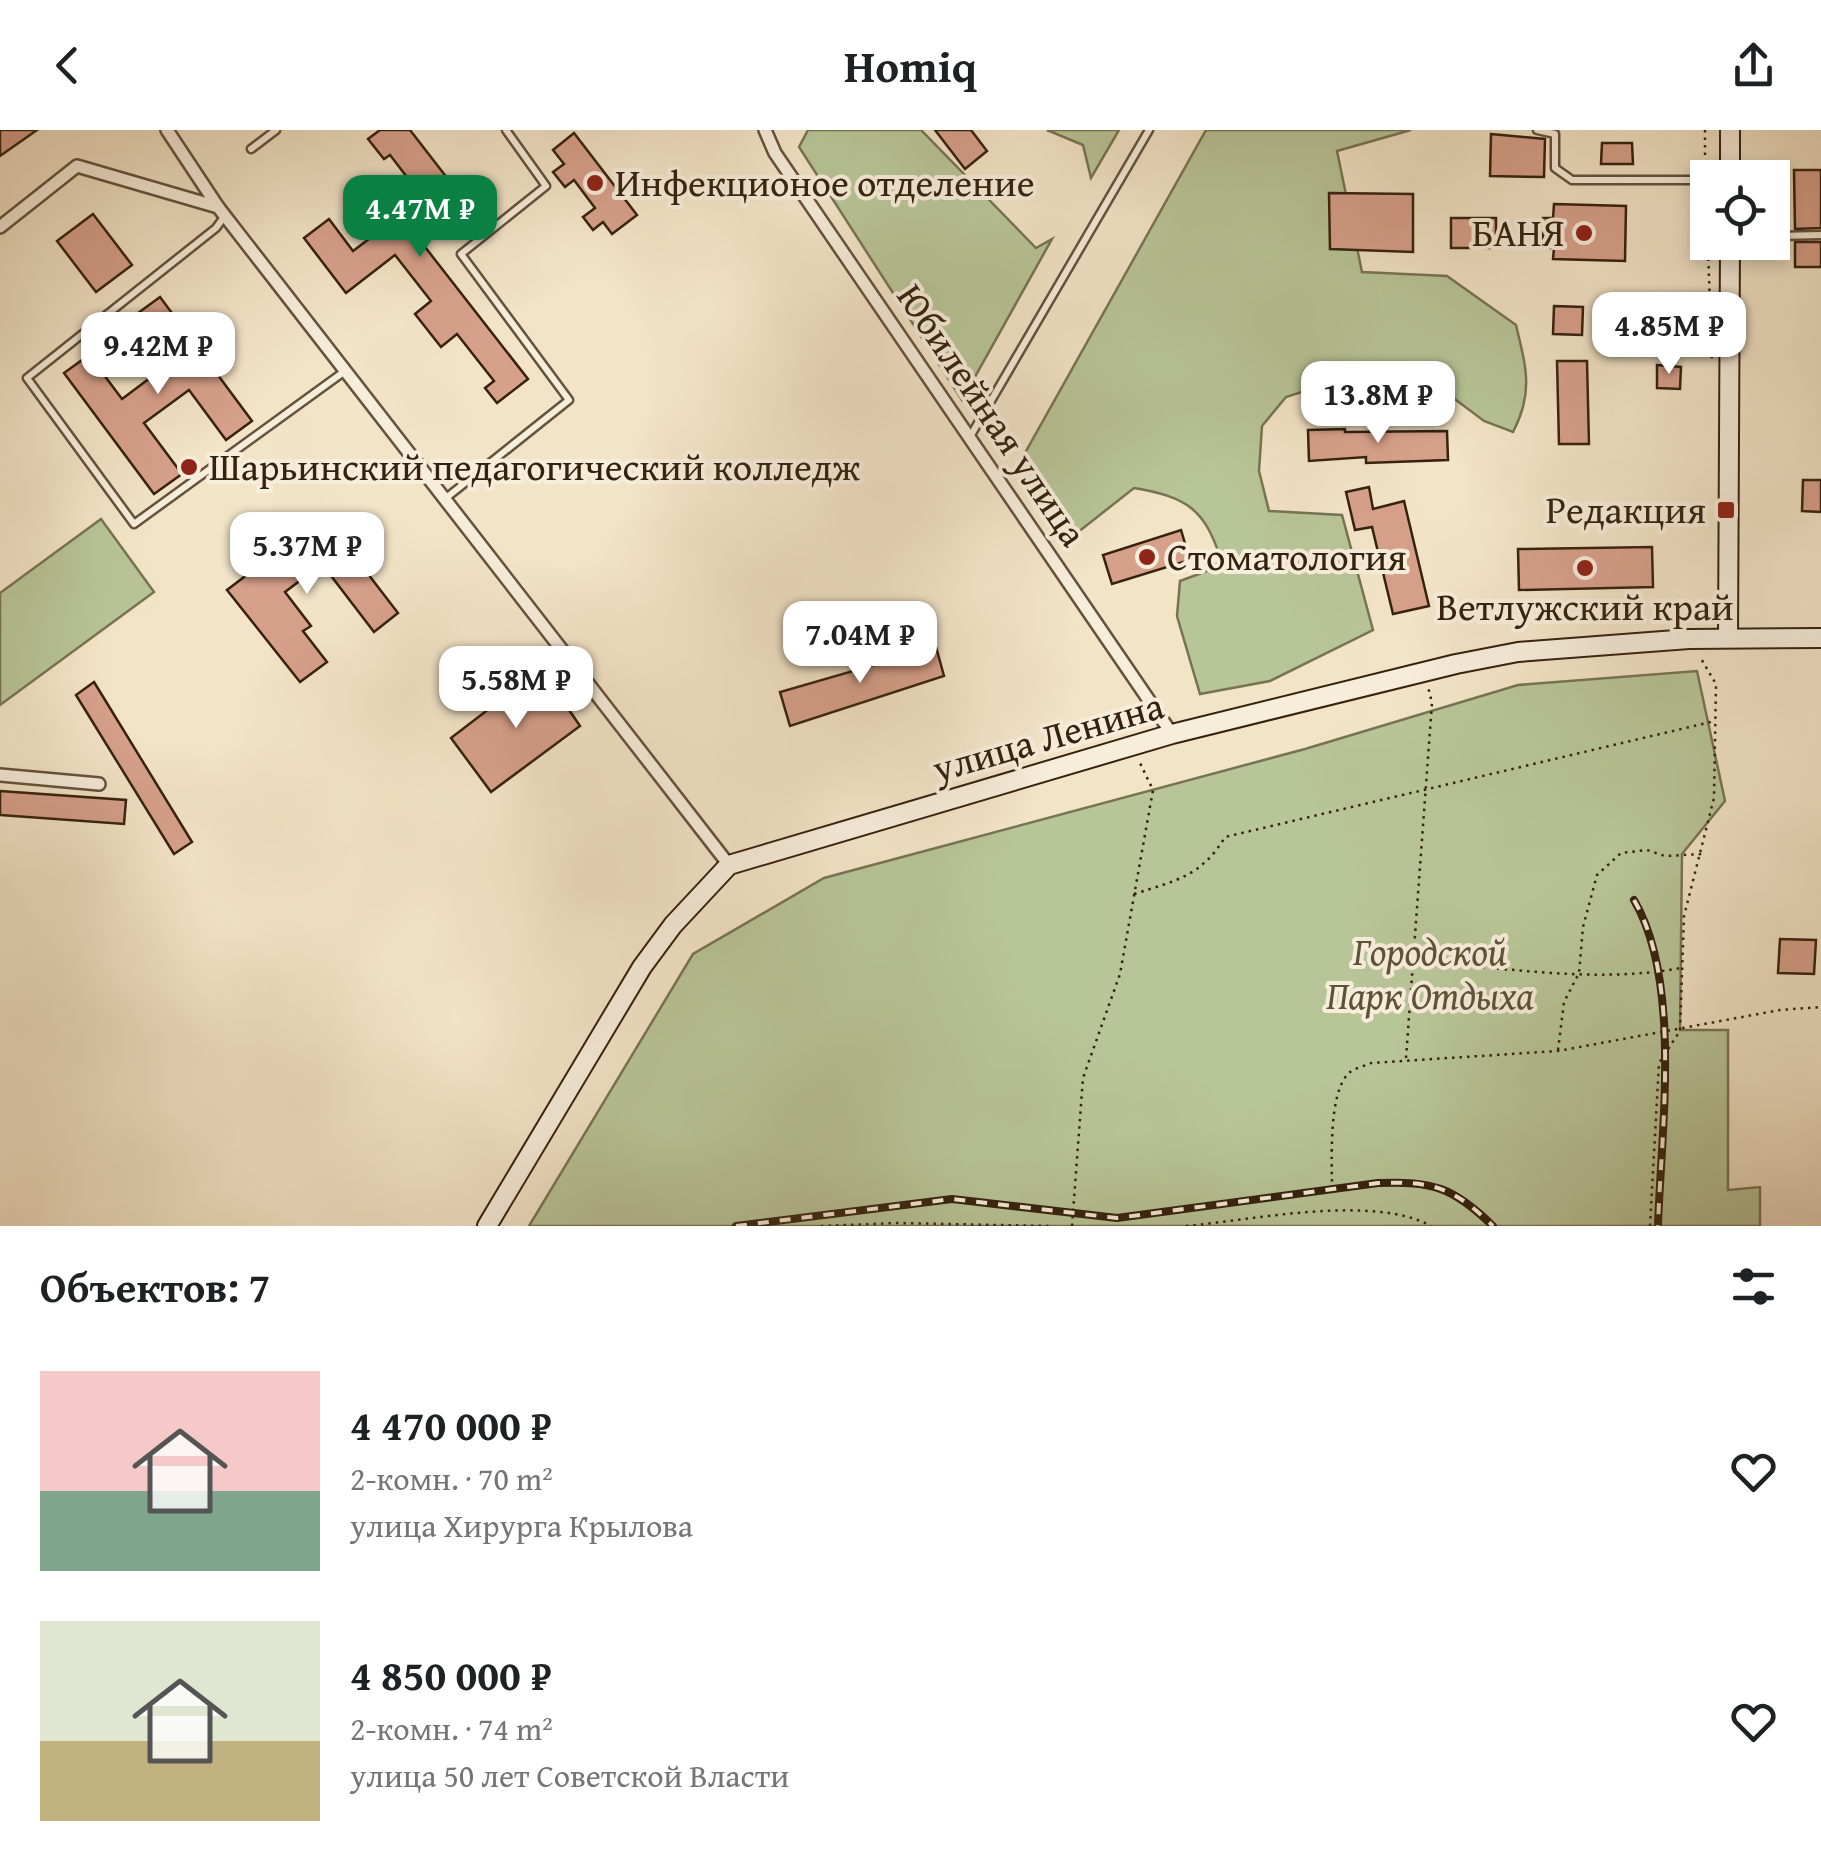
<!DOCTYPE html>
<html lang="ru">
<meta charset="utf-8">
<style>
:root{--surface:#fff;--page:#f2f2f2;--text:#202124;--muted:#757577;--accent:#0b8043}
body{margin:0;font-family:"Gentium Book Plus",serif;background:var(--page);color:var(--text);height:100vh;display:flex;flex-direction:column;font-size:38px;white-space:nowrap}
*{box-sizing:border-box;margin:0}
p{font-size:32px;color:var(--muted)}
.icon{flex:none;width:55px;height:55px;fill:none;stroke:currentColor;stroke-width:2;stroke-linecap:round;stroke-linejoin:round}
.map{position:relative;height:1096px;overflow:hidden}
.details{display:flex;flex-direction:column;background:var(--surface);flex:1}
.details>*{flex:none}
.fabs{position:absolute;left:1690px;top:30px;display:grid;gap:20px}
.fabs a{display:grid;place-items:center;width:100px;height:100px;border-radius:0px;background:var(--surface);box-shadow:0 5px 15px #0003;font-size:50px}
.price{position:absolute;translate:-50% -85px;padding:0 22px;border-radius:20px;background:#fff;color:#222;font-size:32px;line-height:65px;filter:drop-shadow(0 2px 5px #0008)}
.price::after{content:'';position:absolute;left:50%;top:60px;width:30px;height:22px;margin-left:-15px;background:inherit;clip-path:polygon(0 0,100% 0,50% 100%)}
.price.selected{background:var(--accent);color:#fff}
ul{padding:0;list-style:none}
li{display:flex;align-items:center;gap:30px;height:250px;padding:0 40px}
li span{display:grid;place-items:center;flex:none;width:280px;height:200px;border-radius:0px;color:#555}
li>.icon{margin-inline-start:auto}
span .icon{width:120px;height:120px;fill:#fffc;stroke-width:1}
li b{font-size:42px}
h2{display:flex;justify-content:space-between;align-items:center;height:120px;padding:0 40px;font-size:42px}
header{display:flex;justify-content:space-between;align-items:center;height:130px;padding:0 40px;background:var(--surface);font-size:45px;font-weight:700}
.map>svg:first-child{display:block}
.green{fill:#b8c598;stroke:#767452;stroke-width:2.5}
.building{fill:#d7a08b;stroke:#35220d;stroke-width:2.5}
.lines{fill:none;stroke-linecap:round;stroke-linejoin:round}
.lane-casing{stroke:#64523c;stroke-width:11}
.street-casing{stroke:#64523c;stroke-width:16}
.secondary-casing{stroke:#35220d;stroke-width:22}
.path{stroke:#35220d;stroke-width:2.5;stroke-dasharray:2.5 5;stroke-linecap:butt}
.lane{stroke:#f7eddb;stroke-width:6}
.street{stroke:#f7eddb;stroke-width:11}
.secondary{stroke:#f7eddb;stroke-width:18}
.rail-casing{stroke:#35220d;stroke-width:8}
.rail{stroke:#f7eddb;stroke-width:4;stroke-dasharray:11;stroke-linecap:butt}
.poi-dot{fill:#8f2418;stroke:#f7eddb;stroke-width:4}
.labels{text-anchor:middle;stroke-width:8;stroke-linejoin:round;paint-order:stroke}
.poi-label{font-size:38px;fill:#35220d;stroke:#f7eddb;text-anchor:start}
.street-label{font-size:38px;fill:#35220d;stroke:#f7eddb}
.park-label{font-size:38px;font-style:italic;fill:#5c5337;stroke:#f7eddb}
</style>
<header><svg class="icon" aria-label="back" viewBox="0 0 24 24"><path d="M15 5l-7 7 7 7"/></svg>Homiq<svg class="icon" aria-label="share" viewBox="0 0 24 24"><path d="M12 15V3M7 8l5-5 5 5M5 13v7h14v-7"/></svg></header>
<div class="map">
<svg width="1821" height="1096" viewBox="0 0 1821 1096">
<rect width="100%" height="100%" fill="#f3e4c8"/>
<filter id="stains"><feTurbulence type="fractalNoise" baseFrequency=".002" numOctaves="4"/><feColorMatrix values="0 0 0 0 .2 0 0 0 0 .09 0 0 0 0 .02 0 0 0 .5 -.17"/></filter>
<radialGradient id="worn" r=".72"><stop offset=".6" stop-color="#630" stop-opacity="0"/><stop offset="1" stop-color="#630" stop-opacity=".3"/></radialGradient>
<g class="green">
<path d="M808 0H921L1036 118 1052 109 962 270 799 17Z"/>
<path d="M1047 0H1119L1091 48 1083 15Z"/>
<path d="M1206 0H1411L1337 21 1362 142 1447 146 1516 195C1526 237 1534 262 1513 302L1484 291 1444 261 1339 250 1286 267 1262 296 1259 341 1269 381 1342 385 1373 500 1270 551 1200 564 1177 486 1180 451 1210 440 1221 430C1205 379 1187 367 1134 358L1077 403 1025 323Z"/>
<path d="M101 389 154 462 0 575V463Z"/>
<path d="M1697 541 1725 671 1682 724 1680 900H1728V1060L1760 1057V1096H529L693 824 824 748 1305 619 1518 555Z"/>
</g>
<g class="building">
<path d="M0 0H37L0 26Z"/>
<path d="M380 0H410L465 71 418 108 528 249 497 273 485 258 494 251 457 204 441 217 415 184 431 171 395 125 346 163 304 108 329 89 353 121 423 68 390 25 384 29 368 9Z"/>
<path d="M935 0H971L987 21 965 39Z"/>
<path d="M574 3 637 85 612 104 603 92 593 100 583 87 595 78 574 50 565 57 553 42 564 34 553 20Z"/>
<path d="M1491 4 1545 9 1544 47 1490 46Z"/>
<path d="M1602 13H1632L1633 34H1601Z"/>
<path d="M1794 40H1821V98L1795 99Z"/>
<path d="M1329 63 1413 64V122L1330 119Z"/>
<path d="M1554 74 1626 76 1625 131 1553 129 1554 118H1543V88H1553Z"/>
<path d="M93 84 132 135 96 162 57 111Z"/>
<rect x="1451" y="88" width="45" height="30"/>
<rect x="1795" y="112" width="26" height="25"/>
<path d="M160 167 252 291 226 310 189 260 144 293 182 344 154 364 64 243 89 225 122 269 170 233 134 186Z"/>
<path d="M1554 176 1583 177 1582 205 1553 204Z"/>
<path d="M1557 231H1587L1589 314H1559Z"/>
<path d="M1657 235 1681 237 1680 259 1657 258Z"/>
<path d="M1345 299V302L1447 301 1448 330 1366 333V327L1309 331 1308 300Z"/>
<path d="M1803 350H1821V382L1802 381Z"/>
<path d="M1369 357 1373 379 1404 371 1429 476 1393 484 1372 397 1355 400 1346 362Z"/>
<path d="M328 392 398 483 374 502 322 434 285 462 311 496 303 501 327 532 300 552 227 460 261 434 265 440Z"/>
<path d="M1181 400 1190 430 1112 454 1103 425Z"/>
<path d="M1652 417 1653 457 1519 460 1518 419Z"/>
<path d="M936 517 944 546 790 596 780 562Z"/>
<path d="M541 539 580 596 491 662 451 608Z"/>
<path d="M94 552 192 712 174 724 76 565Z"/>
<path d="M0 661 126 670 124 694 0 685Z"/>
<path d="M1780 809 1816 810 1814 844 1778 843Z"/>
</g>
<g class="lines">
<g class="lane-casing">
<g id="lane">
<path d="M1537 0 1555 4V38L1572 50H1708"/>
<path d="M251 19 276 0"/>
<path d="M224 87 216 98 27 248 134 394 345 241"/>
<path d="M1772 106 1821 105"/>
<path d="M971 305 1149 0"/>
<path d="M446 368 569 270 461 124 546 56 506 0"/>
</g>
</g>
<g class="street-casing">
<g id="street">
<path d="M167 0 218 77 729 735"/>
<path d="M765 0 775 23 1172 604"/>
<path d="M0 97 77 36 218 77"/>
<path d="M0 645 99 654"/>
</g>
</g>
<g class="secondary-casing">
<g id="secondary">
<path d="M1730 0V48"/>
<path d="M1728 508 1730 112"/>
<path d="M487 1096 642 837 673 795 729 735 1172 604 1456 534 1518 522 1689 509 1821 508"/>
</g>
</g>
<g class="path">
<path d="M1705 0V38"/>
<path d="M1706 61 1712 233"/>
<path d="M1134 764C1175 751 1202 746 1225 707L1715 591"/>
<path d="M1415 831C1501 837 1595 854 1681 838"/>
<path d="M1558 920 1564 872 1579 843 1583 797 1597 745 1621 723 1647 720 1665 726 1702 724"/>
<path d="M1406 928 1432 573 1428 557"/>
<path d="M1332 1059C1332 1032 1328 962 1349 943 1354 938 1365 936 1371 933L1558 921 1780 880 1821 877"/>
<path d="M821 1096 897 1093 1050 1096"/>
<path d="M1072 1096 1083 948 1120 844 1153 660 1139 631"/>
<path d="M1186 1096C1253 1090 1373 1064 1431 1096"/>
<path d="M1650 1096 1659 933 1680 901 1684 786 1714 668 1716 554 1700 527"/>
</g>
<use href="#lane" class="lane"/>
<use href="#street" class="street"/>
<use href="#secondary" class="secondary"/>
<g class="rail-casing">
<g id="rail">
<path d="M1634 770C1682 852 1661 1001 1658 1096"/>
<path d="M736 1096 952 1069 1117 1088 1378 1053C1433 1051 1453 1057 1493 1096"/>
</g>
</g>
<use href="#rail" class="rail"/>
</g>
<g class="poi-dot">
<circle cx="595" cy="53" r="10"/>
<circle cx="1584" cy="103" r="10"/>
<circle cx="189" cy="337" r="10"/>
<rect x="1716" y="370" width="20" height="20" rx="5"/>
<circle cx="1147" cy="427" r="10"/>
<circle cx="1585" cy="438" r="10"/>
</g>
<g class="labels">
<g class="poi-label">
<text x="615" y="66">Инфекционое отделение</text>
<text x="1564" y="116" text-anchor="end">БАНЯ</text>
<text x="209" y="350">Шарьинский педагогический колледж</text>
<text x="1706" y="393" text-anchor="end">Редакция</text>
<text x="1167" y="440">Стоматология</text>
<text x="1585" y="490" text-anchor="middle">Ветлужский край</text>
</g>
<g class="street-label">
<text transform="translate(992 285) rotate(56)" y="13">Юбилейная улица</text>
<text transform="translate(1048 607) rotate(-16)" y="13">улица Ленина</text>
</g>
<g class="park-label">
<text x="1430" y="835">Городской<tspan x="1430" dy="44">Парк Отдыха</tspan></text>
</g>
</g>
<rect width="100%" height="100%" filter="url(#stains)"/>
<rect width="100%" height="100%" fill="url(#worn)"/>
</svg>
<div class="fabs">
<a><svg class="icon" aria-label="locate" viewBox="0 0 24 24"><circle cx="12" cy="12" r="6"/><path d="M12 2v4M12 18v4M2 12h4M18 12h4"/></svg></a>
</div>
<b class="price selected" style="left:420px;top:130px">4.47M ₽</b>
<b class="price" style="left:1669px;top:247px">4.85M ₽</b>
<b class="price" style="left:158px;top:267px">9.42M ₽</b>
<b class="price" style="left:1378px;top:316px">13.8M ₽</b>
<b class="price" style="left:307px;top:467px">5.37M ₽</b>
<b class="price" style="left:860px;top:556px">7.04M ₽</b>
<b class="price" style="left:516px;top:601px">5.58M ₽</b>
</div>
<section class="details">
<h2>Объектов: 7<svg class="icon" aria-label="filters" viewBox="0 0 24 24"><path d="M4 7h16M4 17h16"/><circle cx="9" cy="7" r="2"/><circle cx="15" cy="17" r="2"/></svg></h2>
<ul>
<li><span style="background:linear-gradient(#f6c9c9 60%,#7fa58c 0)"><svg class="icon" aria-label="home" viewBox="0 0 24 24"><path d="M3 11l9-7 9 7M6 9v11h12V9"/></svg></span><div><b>4 470 000 ₽</b><p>2-комн. · 70 m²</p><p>улица Хирурга Крылова</p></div><svg class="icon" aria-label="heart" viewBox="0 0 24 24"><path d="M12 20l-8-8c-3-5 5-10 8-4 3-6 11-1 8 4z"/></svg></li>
<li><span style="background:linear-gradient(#dfe7d0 60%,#c2b280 0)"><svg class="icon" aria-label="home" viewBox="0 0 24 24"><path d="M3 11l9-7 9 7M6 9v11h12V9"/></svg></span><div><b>4 850 000 ₽</b><p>2-комн. · 74 m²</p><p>улица 50 лет Советской Власти</p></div><svg class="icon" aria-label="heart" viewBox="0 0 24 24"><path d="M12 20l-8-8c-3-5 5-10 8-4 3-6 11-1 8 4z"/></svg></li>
</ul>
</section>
